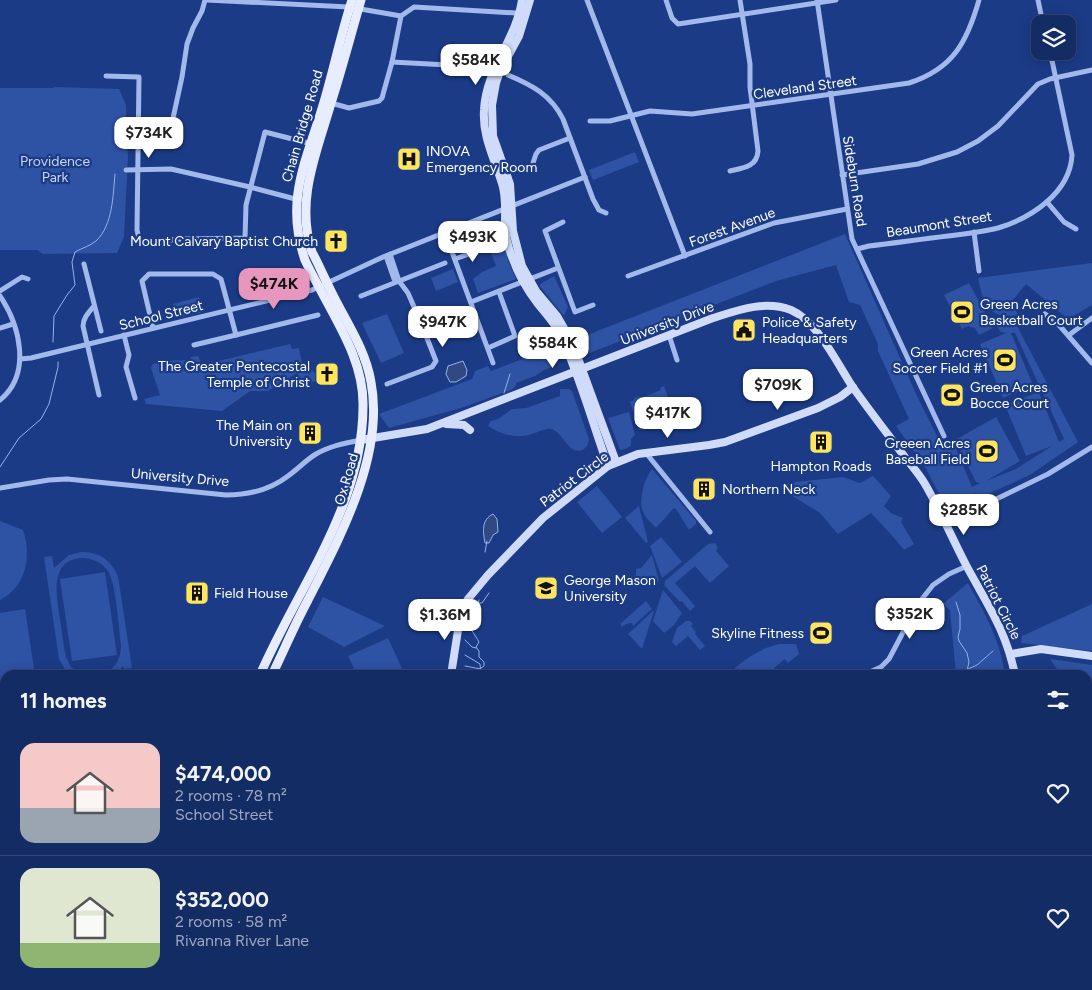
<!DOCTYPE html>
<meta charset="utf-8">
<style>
:root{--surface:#142c64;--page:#21386d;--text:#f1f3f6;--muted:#9da7bf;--line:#334878;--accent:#e797bd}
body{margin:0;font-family:Figtree,sans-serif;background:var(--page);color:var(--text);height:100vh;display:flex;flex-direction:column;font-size:19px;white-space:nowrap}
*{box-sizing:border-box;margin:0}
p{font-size:16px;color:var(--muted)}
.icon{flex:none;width:28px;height:28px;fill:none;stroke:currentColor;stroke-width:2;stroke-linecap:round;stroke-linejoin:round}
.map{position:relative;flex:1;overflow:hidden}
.drawer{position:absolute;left:0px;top:670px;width:1092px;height:320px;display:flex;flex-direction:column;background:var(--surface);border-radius:15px 15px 0 0;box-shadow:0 2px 12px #0003,0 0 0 1px var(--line)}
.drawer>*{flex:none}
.fabs{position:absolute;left:1031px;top:15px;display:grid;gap:10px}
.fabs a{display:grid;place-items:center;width:45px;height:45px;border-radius:10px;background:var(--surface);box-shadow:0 2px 12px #0003,0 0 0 1px var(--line);font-size:25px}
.price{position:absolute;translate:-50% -42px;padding:0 11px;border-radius:10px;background:#fff;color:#222;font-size:16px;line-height:32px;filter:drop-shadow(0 1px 2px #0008)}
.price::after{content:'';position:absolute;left:50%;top:30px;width:15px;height:11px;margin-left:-8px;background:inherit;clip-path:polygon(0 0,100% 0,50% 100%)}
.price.current{background:var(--accent);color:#111}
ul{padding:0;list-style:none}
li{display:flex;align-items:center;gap:15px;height:125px;padding:0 20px}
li+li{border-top:1px solid var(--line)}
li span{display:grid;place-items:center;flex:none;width:140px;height:100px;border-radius:15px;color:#555}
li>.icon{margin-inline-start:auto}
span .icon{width:60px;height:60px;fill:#fffc;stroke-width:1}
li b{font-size:21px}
h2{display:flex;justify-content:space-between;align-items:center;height:60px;padding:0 20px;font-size:21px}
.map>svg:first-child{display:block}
.green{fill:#2e52a4}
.water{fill:#314981;stroke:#95b2ee}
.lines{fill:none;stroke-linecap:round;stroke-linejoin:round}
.stream{stroke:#95b2ee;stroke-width:1}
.street{stroke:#a2b9ec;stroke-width:5}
.secondary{stroke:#cfdbf8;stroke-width:8}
.primary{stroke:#e7edff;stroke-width:9}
.labels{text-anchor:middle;stroke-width:4.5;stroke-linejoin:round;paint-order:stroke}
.street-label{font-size:14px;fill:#fff;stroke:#1b3b86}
.poi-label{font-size:14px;fill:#fff;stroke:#1b3b86;text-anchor:start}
.park-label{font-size:14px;fill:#c7d7f9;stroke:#1b3b86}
</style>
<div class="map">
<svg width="1092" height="990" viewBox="0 0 1092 990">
<rect width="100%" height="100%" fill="#1b3b86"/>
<g class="green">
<path d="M54 87 119 89 126 105 128 157 124 237 117 253 43 254 37 250H0V88H54Z"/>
<path d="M635 152 639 162 593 180 589 170Z"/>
<path d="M497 220 500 222 508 261 516 279 478 293 473 279 482 272 496 266 481 227Z"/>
<path d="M845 234 916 394 940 442H953L972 487 980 483 976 482 955 440 996 417 1020 461 986 481 1016 469 1052 446 1026 456 1005 405 1039 392 1059 442 1064 439 1015 333H1011L1033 385 1003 398 980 344 1006 333 1001 332 987 315 1017 326 1078 442 1030 475 979 498 975 492 977 498 949 512 925 467 896 426 909 419 878 351V344L860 305 849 302 836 265 776 281 587 354 582 337Z"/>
<path d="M1092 263V305L1068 319 1026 284 1012 301 1018 315C988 320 983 303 978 278Z"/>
<path d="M453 269 458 282 436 291 431 278Z"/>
<path d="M554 276 568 307 564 316 539 285Z"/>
<path d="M969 283 993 328 979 335 975 328 968 326 962 329 944 295Z"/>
<path d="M199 297 203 312 177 318 173 304Z"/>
<path d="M387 314 404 353 381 363 362 323Z"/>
<path d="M290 344 292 349 299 348 302 364 312 370 316 375 315 381 304 385 297 373 268 391H250L222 411 146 404 144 399 160 395 151 368 153 364C168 359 175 361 190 360L191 357 198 356 202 365Z"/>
<path d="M556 346 559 357 550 368 544 370 535 376 516 383V386L511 390 461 408 389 428 379 414 472 379 475 371 488 366 491 371Z"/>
<path d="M664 386 678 425 639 430 630 402 634 400V398L640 396 641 398 661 390 660 388Z"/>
<path d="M560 389H569L572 391 589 439C588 443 588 446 584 449 569 458 563 431 551 429 544 428 538 433 532 434 515 439 502 435 488 426L491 421 498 419 512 409 526 408 560 396Z"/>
<path d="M629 412 635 435 631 439V446L628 447V448L620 450 608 418Z"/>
<path d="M652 469 696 521V524L689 530 676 509 674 508 656 528C652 523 645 518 643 512 638 502 644 478 652 469Z"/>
<path d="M873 476 891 496 884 506 891 513 903 518 901 522 914 544 904 550C894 537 883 526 871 513L838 534 820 513 786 492V483L843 477 860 483Z"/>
<path d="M597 486 622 517 602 533 577 502Z"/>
<path d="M639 506 648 542 646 543 625 518Z"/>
<path d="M0 521 23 530C32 556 26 587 0 600Z"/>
<path d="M661 537 682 562 662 578 650 546Z"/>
<path d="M715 543 718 548 716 551 729 566 710 583 695 566 675 583 695 606 690 611 682 601 680 602 664 585 665 581 708 544Z"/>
<path d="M81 552C98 551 111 560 118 576L132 668 124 669 123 666 115 675H101C115 669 121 660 121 645 119 629 116 586 109 573 104 564 95 559 84 558 48 558 57 596 60 619 62 631 63 644 66 657L71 667 84 675H70L66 671 59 659 44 557 52 556 54 568 69 555Z"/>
<path d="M652 555 659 581 650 588 640 580 638 582 634 577 636 575V569L641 568Z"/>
<path d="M105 572 117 655 72 661 60 579Z"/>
<path d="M968 583C985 614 1000 639 1005 675H956L950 610 943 604Z"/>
<path d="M663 590 682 613 674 625 664 633 653 621Z"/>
<path d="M323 597 385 626 344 647 308 627Z"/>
<path d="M646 601 652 609 633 626 632 623 626 624 622 627 620 624Z"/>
<path d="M1092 604V651L1021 643 1022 636Z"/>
<path d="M25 609 35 675H5V700L0 701V613Z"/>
<path d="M653 611H654L642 649 628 634Z"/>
<path d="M686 621H690L693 624 691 626 696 632 695 634 705 646 700 650 688 636 676 646 672 642 677 628Z"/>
<path d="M388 638 405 675H357L348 656Z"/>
<path d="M779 644H796L799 654 788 663 785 659 774 668 778 673 776 675H734L735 668C748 657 761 648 779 644Z"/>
<path d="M1050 659 1092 665V686H1088V675H1061Z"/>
<path d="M5 731V792L0 790V732Z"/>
<path d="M355 985H500L486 988 443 990H356Z"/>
<path d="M682 985H725L754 990H665Z"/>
</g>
<g class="water">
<path d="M463 361 467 370 466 376 456 382H450L446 374 448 366Z"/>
<path d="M493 514 497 519 498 532 493 535 489 543H485C483 532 481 520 493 514Z"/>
<path d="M538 985H628L621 990H594L583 986 575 990H541Z"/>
</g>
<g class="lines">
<g class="stream">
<path d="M53 342 54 316 67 295 75 285 72 262 75 252C82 248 90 246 96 241 113 225 113 195 115 174"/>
<path d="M504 393 510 374"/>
<path d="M0 467 19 438 41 419 49 404 58 367V362"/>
<path d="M485 552 487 541"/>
<path d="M479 600 476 609 478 614 470 627C472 631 478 640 479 642L476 647 479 651V657L484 662V666L481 668"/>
<path d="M956 602 960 615V629L958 637 959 641 967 653 969 662 966 675"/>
<path d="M478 603H482L489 593"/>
<path d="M465 640 472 647 476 648"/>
<path d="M465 655 480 664 481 675"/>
<path d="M465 666 481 669"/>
<path d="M968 669 977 665 993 651"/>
<path d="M1044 985 1046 990"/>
<path d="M703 989V990"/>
</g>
<g class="street">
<path d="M207 0 349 7 401 16"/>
<path d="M587 0 685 256"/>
<path d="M666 0 672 18 678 24 836 0"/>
<path d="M817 0 852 239 944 436"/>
<path d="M1038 0 1043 24"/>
<path d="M392 62 485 67"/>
<path d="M508 75C532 85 551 95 563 119L593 199 599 210 606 213"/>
<path d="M106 76 139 77 137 230 140 243 181 239 245 238 246 205 265 132 312 144"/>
<path d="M331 103 349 108 379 101 382 98 392 62 401 16 414 7 516 13"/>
<path d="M590 121H610L650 111 692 114 909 83C953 69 967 42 979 0"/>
<path d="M138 139H163L167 138 170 132 182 77 187 44 193 28 202 11 205 0"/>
<path d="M533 163 536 154 539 150 570 138"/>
<path d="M126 170 171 169 250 187 299 200"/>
<path d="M730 171C743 168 757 167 758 151L750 87V64L740 0"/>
<path d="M842 175 918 164 957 152 978 141 998 126 1038 84 1050 79 1092 70"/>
<path d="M1047 202 1064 222 1076 229"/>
<path d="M563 222 545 231 575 312 593 305"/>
<path d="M974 232 979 271"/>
<path d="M445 233 493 363"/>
<path d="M857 249 869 246C895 243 922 239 948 236 965 234 982 232 998 228 1031 218 1070 193 1072 155L1050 51"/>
<path d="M386 256 394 279 399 281"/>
<path d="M455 259 485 248"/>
<path d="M84 264 101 331"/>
<path d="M628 276 774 223 847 209"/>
<path d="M0 291 22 277 28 279"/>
<path d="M0 296C20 326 32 374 0 400"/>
<path d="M361 296 445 263"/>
<path d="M471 302 558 268"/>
<path d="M94 306C89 312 83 318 83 326L99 395"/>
<path d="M1045 314 1059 325 1092 363"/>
<path d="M0 328 13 324"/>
<path d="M153 328 142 281 149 274H213L221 279 236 335 318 315"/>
<path d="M124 335 129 355 126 367 135 398"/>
<path d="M669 335 677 360"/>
<path d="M1069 335 1092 318"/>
<path d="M194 345 236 335"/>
<path d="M488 348 515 336 499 292"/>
<path d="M20 359 31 358 312 290 383 257 585 177"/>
<path d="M387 384 432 367 436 361 421 323 408 293 399 281 390 254"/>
<path d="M646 453 710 532"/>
<path d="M0 488 49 480 67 479 226 495C249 495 270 490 288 476 298 469 306 460 316 454 330 446 345 443 361 440"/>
<path d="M945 524 1048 474 1092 447"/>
<path d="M863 675 881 667 889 659 918 604 933 585 949 574 967 566"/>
<path d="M0 847 5 848"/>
<path d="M0 935 5 937"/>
<path d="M90 985V987"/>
<path d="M346 985 347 990"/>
</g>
<g class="secondary">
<path d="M522 0C516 40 486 69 484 110 482 138 496 161 503 187 506 200 505 211 505 224 505 235 508 247 512 257 518 274 527 290 538 304 546 314 554 322 560 334 580 376 592 422 608 466"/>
<path d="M530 0 519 36 500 71 496 83 492 105 493 136 510 184 513 231 522 266 536 291 557 316 572 342 616 462"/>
<path d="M446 424 464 425 470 430"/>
<path d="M361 440 427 429 713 318C738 310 765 300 791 310 817 321 837 363 852 386 869 410 887 433 904 456 911 465 919 474 925 484 940 510 952 538 966 565 987 604 1006 630 1015 675"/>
<path d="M1011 654 1041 649 1092 656"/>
<path d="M451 675 461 611 468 599 488 575 543 518 608 466 638 454 709 445 725 442 818 408 840 397 853 387"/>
<path d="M0 722 5 721"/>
<path d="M515 985 518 990"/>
<path d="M777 985 802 990"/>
<path d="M641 990 651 985"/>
<path d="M1002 990 1004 985"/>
</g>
<g class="primary">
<path d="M260 675C298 587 363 506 363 406 364 362 338 324 319 287 314 278 309 269 305 260 284 199 307 160 324 102 334 68 341 34 352 0"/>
<path d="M272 675C284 650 295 624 308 600 340 537 385 455 371 382 366 352 349 326 335 299 327 284 320 267 312 252 295 200 317 152 331 103 342 69 351 34 361 0"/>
<path d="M195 985V990"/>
<path d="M205 985 206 990"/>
</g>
</g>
<defs>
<g id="hospital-square" transform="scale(1.25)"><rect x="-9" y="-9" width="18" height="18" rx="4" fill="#fde55f" stroke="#1b3b86"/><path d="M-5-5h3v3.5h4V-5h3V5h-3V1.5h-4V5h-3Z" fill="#111"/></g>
<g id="church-square" transform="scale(1.25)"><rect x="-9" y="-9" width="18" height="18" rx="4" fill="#fde55f" stroke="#1b3b86"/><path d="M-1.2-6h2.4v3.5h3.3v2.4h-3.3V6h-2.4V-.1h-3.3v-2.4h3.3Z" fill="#111"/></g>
<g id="stadium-square" transform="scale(1.25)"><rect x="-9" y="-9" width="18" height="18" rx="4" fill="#fde55f" stroke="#1b3b86"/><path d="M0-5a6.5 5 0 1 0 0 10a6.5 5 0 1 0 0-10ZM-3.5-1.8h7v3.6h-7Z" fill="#111"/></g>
<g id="civic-square" transform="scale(1.25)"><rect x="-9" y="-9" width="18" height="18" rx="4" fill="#fde55f" stroke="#1b3b86"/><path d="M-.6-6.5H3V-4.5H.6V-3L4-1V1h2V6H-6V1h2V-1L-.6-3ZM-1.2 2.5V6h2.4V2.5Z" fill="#111"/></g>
<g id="building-square" transform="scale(1.25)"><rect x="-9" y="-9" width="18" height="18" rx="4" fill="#fde55f" stroke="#1b3b86"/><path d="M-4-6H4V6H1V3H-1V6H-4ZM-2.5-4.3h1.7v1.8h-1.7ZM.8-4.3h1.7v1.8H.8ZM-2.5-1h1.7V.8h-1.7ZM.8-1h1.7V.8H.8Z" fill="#111"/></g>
<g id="university-square" transform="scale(1.25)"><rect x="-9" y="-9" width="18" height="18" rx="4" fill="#fde55f" stroke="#1b3b86"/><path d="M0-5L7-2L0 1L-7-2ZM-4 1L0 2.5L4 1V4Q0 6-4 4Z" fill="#111"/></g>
</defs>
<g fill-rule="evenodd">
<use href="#hospital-square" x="409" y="159"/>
<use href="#church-square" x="336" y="241"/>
<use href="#stadium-square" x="962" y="312"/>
<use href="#civic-square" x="744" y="330"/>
<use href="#stadium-square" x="1005" y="360"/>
<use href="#church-square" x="327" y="374"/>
<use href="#stadium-square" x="952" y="395"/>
<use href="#building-square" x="310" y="433"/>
<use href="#building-square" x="821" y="442"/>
<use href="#stadium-square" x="987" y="451"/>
<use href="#building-square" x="704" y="489"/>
<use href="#university-square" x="546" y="588"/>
<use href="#building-square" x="197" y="593"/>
<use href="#stadium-square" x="821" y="633"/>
</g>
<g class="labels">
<g class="street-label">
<text transform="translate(805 87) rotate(-8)" y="5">Cleveland Street</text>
<text transform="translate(302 126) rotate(-74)" y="5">Chain Bridge Road</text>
<text transform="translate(855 181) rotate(81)" y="5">Sideburn Road</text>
<text transform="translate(939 224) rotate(-9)" y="5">Beaumont Street</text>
<text transform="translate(732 227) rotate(-20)" y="5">Forest Avenue</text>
<text transform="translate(161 315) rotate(-14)" y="5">School Street</text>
<text transform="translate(667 323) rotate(-21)" y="5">University Drive</text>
<text transform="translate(180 477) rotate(5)" y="5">University Drive</text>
<text transform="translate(346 479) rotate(-74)" y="5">Ox Road</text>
<text transform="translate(574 479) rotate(-37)" y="5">Patriot Circle</text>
<text transform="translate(999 602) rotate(63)" y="5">Patriot Circle</text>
</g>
<g class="poi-label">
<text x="426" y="156">INOVA<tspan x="426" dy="16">Emergency Room</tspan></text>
<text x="318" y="246" text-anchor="end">Mount Calvary Baptist Church</text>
<text x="980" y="309">Green Acres<tspan x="980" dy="16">Basketball Court</tspan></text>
<text x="762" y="327">Police &amp; Safety<tspan x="762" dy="16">Headquarters</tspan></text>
<text x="988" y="357" text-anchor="end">Green Acres<tspan x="988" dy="16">Soccer Field #1</tspan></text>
<text x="310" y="371" text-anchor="end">The Greater Pentecostal<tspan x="310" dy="16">Temple of Christ</tspan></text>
<text x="970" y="392">Green Acres<tspan x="970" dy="16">Bocce Court</tspan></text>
<text x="292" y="430" text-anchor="end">The Main on<tspan x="292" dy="16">University</tspan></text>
<text x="970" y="448" text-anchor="end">Greeen Acres<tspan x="970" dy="16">Baseball Field</tspan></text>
<text x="821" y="471" text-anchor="middle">Hampton Roads</text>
<text x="722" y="494">Northern Neck</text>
<text x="564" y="585">George Mason<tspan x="564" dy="16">University</tspan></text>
<text x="214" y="598">Field House</text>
<text x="804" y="638" text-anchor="end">Skyline Fitness</text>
</g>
<g class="park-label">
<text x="55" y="166">Providence<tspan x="55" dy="16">Park</tspan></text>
</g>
</g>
</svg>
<div class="fabs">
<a><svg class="icon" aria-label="layers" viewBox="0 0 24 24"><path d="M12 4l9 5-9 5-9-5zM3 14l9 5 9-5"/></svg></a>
</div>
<b class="price" style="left:476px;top:86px">$584K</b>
<b class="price" style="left:149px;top:159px">$734K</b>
<b class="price" style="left:473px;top:263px">$493K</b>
<b class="price current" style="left:274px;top:310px">$474K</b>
<b class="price" style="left:443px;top:348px">$947K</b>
<b class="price" style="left:553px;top:369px">$584K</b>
<b class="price" style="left:778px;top:411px">$709K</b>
<b class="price" style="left:668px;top:439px">$417K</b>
<b class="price" style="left:964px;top:536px">$285K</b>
<b class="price" style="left:910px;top:640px">$352K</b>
<b class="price" style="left:445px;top:641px">$1.36M</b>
<section class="drawer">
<h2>11 homes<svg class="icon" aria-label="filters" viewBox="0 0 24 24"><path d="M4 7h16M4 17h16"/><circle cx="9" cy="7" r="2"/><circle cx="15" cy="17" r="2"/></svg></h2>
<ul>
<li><span style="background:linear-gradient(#f6c9c9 65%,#9aa5b1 0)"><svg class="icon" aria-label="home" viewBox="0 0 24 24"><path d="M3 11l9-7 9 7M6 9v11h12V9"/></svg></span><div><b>$474,000</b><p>2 rooms · 78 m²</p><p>School Street</p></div><svg class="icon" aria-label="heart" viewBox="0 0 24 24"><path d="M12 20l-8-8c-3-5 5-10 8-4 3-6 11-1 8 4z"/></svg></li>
<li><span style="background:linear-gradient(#dfe7d0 75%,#8fb573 0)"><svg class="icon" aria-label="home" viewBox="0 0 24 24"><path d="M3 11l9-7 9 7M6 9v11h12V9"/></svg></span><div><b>$352,000</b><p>2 rooms · 58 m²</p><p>Rivanna River Lane</p></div><svg class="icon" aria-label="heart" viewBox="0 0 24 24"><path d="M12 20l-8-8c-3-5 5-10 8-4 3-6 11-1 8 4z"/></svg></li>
</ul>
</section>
</div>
